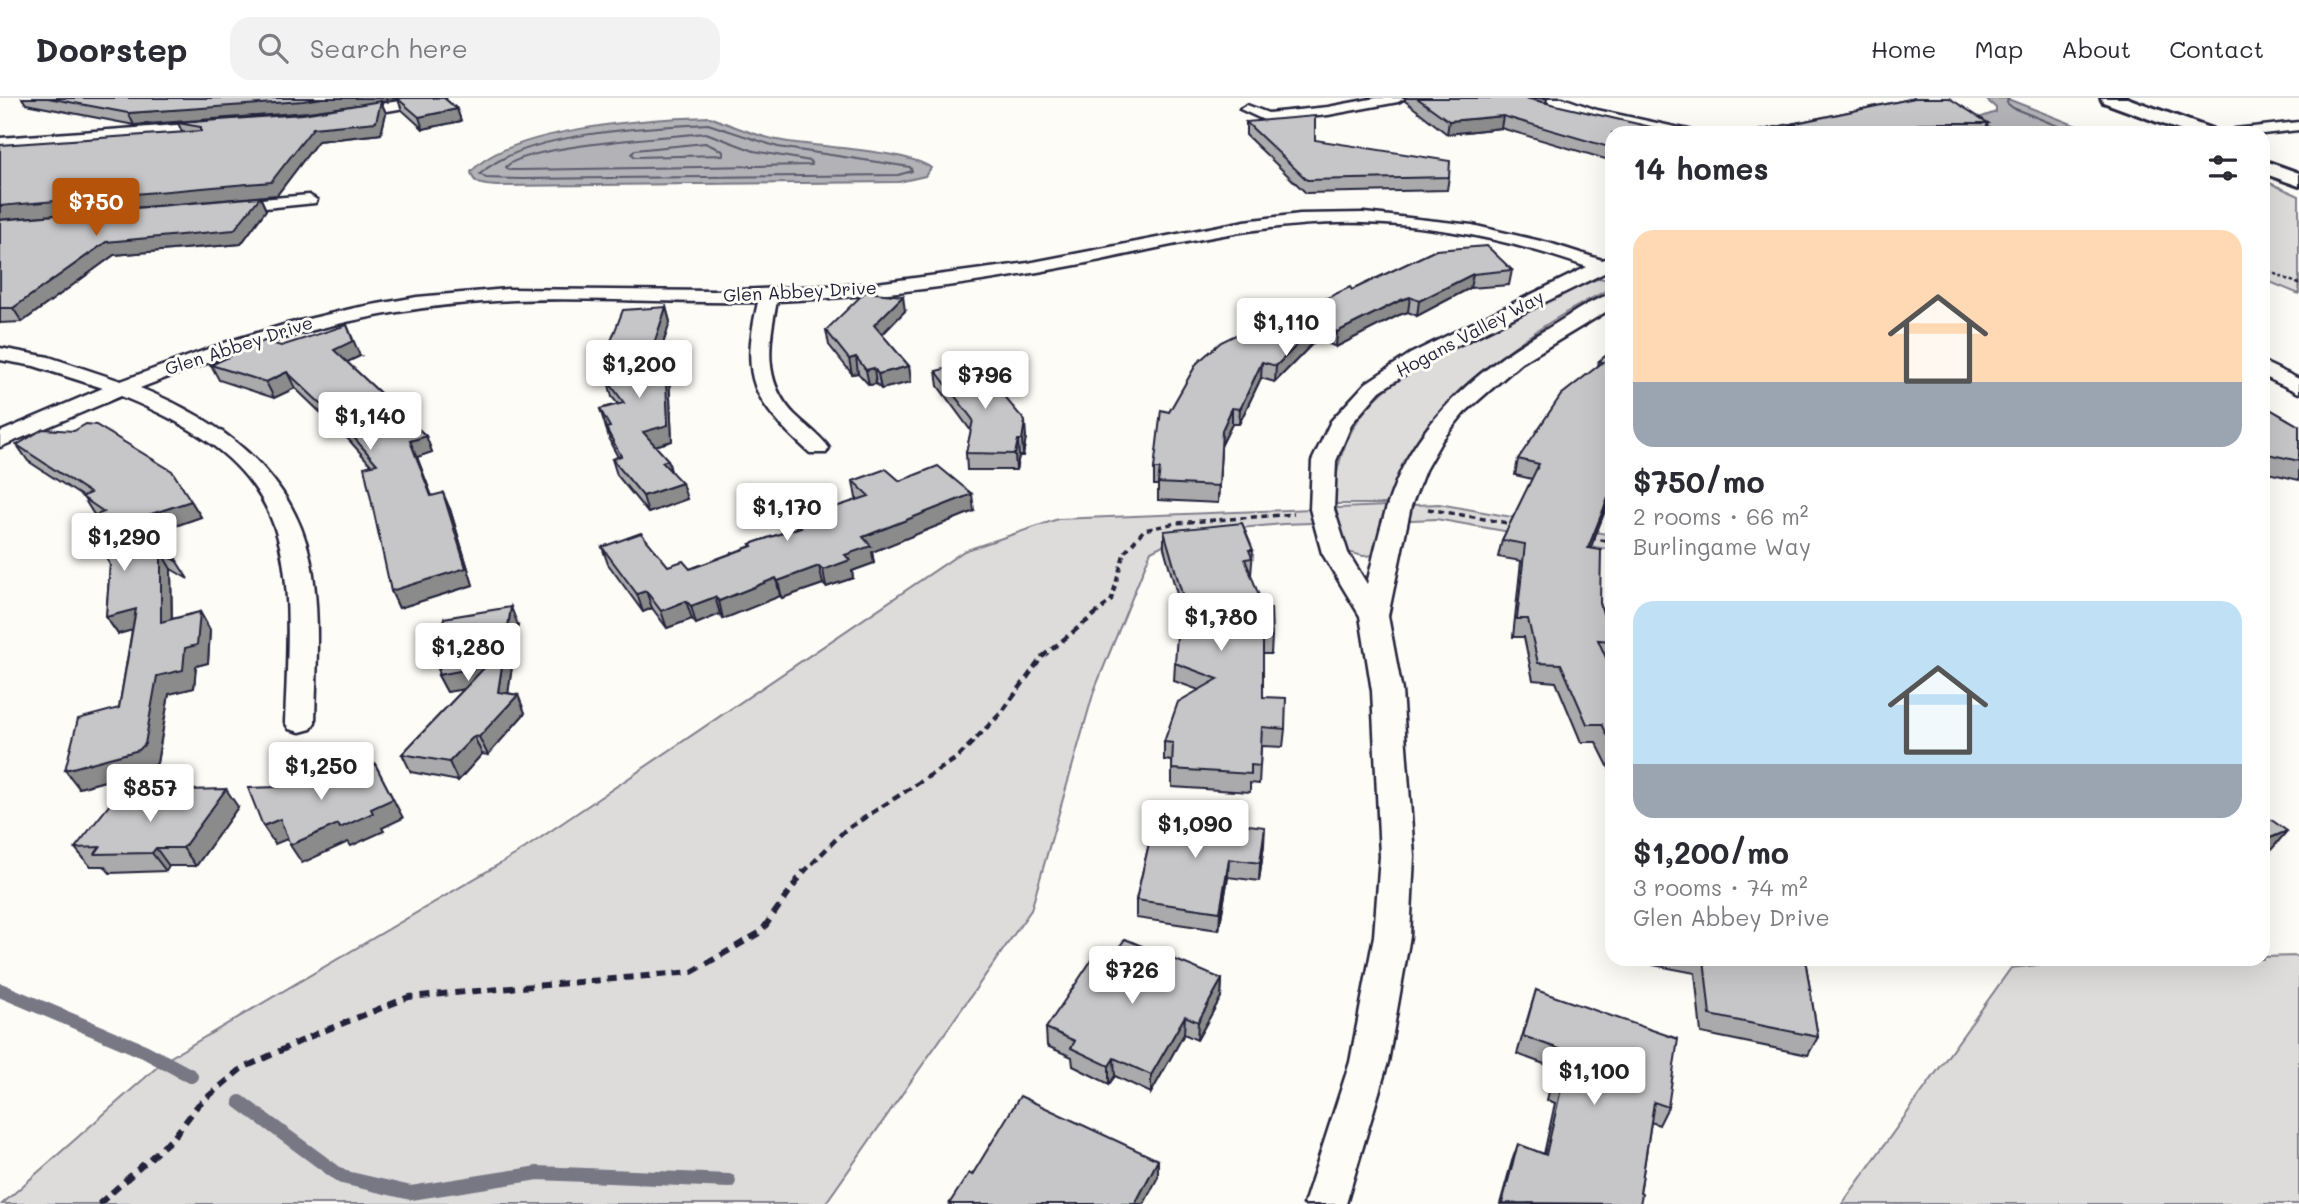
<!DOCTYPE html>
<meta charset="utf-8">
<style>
:root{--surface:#fff;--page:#f2f2f3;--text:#2b2b33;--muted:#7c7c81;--line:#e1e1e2;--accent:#b45309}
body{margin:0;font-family:Mali,sans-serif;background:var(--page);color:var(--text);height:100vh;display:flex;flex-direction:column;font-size:26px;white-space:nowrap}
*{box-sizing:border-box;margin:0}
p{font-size:23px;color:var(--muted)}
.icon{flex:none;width:38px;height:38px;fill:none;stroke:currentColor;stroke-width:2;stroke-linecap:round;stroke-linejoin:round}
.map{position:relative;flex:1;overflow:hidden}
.drawer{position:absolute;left:1605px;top:28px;width:665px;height:840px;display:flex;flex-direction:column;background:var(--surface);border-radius:21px;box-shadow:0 7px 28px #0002}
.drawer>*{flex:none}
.price{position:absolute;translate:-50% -60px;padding:0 16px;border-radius:7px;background:#fff;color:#222;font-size:23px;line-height:46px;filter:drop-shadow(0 2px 4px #0008)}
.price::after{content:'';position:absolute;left:50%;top:42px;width:21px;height:16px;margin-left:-10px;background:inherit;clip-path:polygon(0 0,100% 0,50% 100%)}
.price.current{background:var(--accent);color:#fff}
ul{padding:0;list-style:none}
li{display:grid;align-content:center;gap:14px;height:371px;padding:0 28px}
li span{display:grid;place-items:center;height:217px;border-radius:21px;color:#555}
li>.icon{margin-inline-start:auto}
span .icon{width:126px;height:126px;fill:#fffc;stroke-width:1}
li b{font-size:30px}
h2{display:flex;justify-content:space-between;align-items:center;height:84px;padding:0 28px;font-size:30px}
header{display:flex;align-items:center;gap:42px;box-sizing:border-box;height:98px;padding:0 35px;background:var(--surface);border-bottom:2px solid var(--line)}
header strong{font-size:33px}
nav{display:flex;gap:38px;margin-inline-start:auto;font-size:24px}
.search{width:490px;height:63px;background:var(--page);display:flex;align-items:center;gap:18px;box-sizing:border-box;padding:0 24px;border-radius:21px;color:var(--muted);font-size:26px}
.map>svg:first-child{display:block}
.green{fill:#dddcdb;stroke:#807f8b;stroke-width:2}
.water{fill:#b2b2b7;stroke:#787885;stroke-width:2}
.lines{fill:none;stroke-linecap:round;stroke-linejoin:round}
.shore{stroke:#5c5c6d;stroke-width:2}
.stream{stroke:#787885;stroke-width:14}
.minor-casing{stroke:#22223b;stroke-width:5}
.primary-casing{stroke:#22223b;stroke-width:6}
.path-far3{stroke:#22223b;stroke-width:2.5;stroke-dasharray:3.5 2.5;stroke-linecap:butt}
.path-far2{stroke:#22223b;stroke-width:3.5;stroke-dasharray:6 4.5;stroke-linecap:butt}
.path-far1{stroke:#22223b;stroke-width:4.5;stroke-dasharray:8 5;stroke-linecap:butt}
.path{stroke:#22223b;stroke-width:6;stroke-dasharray:10 7;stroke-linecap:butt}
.minor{fill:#fdfcf7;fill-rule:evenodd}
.primary{fill:#fdfcf7;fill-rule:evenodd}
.wall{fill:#aaaaac;stroke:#22223b;stroke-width:2}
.shaded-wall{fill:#8b8b8c;stroke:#22223b;stroke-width:2}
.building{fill:#c6c6c8;stroke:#22223b;stroke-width:2}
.labels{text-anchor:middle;stroke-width:6;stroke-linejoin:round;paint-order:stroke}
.far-street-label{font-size:18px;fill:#22223b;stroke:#fdfcf7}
</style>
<header>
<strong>Doorstep</strong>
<div class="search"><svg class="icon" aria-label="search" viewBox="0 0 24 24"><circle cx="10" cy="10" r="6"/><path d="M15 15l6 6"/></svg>Search here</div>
<nav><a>Home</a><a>Map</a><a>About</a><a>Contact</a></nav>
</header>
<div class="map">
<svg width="2299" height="1106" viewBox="0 0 2299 1106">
<rect width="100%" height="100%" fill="#fdfcf7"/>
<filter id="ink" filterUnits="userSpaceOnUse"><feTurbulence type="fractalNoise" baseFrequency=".0143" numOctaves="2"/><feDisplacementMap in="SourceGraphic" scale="14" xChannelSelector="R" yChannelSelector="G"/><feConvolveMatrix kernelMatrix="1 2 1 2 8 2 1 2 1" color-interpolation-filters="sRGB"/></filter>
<g filter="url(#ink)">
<g class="green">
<path d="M2263 82 2299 98V196L2263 181Z"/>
<path d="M1600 180 1612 183V190C1560 215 1488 261 1451 305 1430 331 1408 376 1390 406H1334C1334 373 1344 338 1366 311 1394 277 1440 258 1479 238 1518 218 1558 196 1600 180Z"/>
<path d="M1439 406 1612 437V452L1436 421 1387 423 1377 457 1363 458 1348 454 1339 424 1283 426 1187 435 1151 453 1094 593 1031 812 825 1106H2L164 963 518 755 964 453 1058 421Z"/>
<path d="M2299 858V1106H1842L2011 870 2088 861H2263V859Z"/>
</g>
<g class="water">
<path d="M2005 0 2080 29 2083 32 2066 35H2005L1976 23V21L1996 14V10L1986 1Z"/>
<path d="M710 19C732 28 754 37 777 42 811 49 908 52 931 70L925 78 899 84 496 88C485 87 473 87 471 74 509 30 653 20 710 19Z"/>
</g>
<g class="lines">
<g class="shore">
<path d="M2008 0 2007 5 2013 10 2075 35"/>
<path d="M708 26 778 49 910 69 912 73 898 77 522 81 486 80 480 76C525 34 647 29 708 26Z"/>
<path d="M706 35 754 53 810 63 812 67 521 72H509L506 69C523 48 673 38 706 35Z"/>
<path d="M705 45 723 53V57L635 59 632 56 635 52Z"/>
</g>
<g class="stream">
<path d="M0 892 144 953 191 978"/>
<path d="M240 1004 342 1079 411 1095 538 1075 729 1083"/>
</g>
<g class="minor-casing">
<g id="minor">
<path d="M415 0H445L438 4 348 20 341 16 348 12Z"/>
<path d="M1376 0H1405L1398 4 1328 17 1266 23 1240 11 1247 7 1268 15 1328 9Z"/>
<path d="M1543 0H1563L1597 12 1689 32 1691 35C1662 35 1564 19 1543 0Z"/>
<path d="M217 24 222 25V31L0 48V40Z"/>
<path d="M2299 24V32L2263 36 2228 35 2235 31Z"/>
<path d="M309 97 317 102 315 105 226 114 218 109 226 104Z"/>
<path d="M1364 115 1472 127 1549 145 1602 162 1612 159V177L1604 175 1424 264 1380 293 1352 325 1336 363 1334 411 1348 455 1367 486C1376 448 1384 409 1401 373 1430 312 1488 265 1545 232 1566 220 1589 202 1612 196V210L1521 265 1464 315 1442 342 1425 372 1411 408 1388 518 1402 593 1414 758 1410 838 1388 964 1346 1106H1304L1350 964 1374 838 1380 758 1372 593 1360 518 1322 455 1310 411 1312 363 1331 323 1366 285 1410 256 1587 169C1516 144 1441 127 1364 125 1267 122 1172 148 1076 167 977 186 878 199 777 203 769 244 762 283 794 316 805 327 820 337 829 350L826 355H810C752 302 740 282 758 204 666 206 574 197 482 204 363 212 251 246 140 290 218 321 291 373 310 459 321 513 316 570 315 624L311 631 300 634 289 631 285 624C292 454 300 370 121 298L0 349V334L103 290 34 268 0 262V250L49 259 121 283 227 244 287 226 355 210 417 199 507 191 714 193 869 186 1028 165 1245 123 1300 116Z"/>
<path d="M2263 264 2299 281V295L2263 278Z"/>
</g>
</g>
<g class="primary-casing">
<g id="primary">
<path d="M2101 0H2127L2212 31 2215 35H2187L2103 4Z"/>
<path d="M2263 62 2299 75V88L2263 75Z"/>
</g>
</g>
<path class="path-far3" d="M2263 171 2299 186"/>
<g class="path-far2">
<path d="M1428 411 1513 426"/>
<path d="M1590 440 1612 444"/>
<path d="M1102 510 1111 503 1124 455 1144 432 1176 425 1294 416"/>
</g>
<path class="path-far1" d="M803 775 844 733 957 660 1002 614 1042 559 1104 509"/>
<path class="path" d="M99 1106 174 1039 198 1007 241 971 316 936 409 899 692 874 761 834 804 773"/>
<use href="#minor" class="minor"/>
<use href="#primary" class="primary"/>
</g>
<g class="wall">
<path d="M22 0H444L457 11 461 23 423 31 402 12 398 2 381 4 386 15 381 36 318 43 277 97 182 34 178 25 303 16 337 10 308 14 134 27 26 6Z"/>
<path d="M1405 0H1547L1546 5 1612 35V63L1501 30 1447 36 1405 3Z"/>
<path d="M1915 0 1988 25 1984 35H1748Z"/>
<path d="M1246 24 1449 79 1447 92 1306 95 1246 37Z"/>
<path d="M260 99 266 112 241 146 114 157 22 224 0 225V122Z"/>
<path d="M1436 152 1512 172 1509 187 1470 190 1417 218 1408 214 1399 217 1336 249 1317 241 1275 284 1261 280 1239 326H1232L1221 348 1218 405 1158 402V387H1154V371L1169 314 1296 215 1352 192Z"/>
<path d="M666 209 670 224 658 262H665L669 277 672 343 655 348 668 362 671 373 687 401 648 415 617 377 612 361 618 359 611 346 600 311 618 306 612 299 608 283Z"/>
<path d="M905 213 882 237 909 268 911 284 881 291 876 286 869 287 858 275 852 276 829 247 826 232Z"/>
<path d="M281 248 360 258 347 264 426 338 432 354 417 359 432 398 450 411 473 487 399 510 391 493 371 367 349 342 295 290 274 300 219 282 211 267Z"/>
<path d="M1612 253V395L1590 450 1600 505 1611 543 1606 561 1612 573V676L1596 644H1581L1556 584 1533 582 1524 539H1513L1521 463 1498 459 1502 442 1532 381 1515 377 1518 361 1598 268 1599 263Z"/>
<path d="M973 272 1026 339 1023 358H1019L1016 372H967L966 355 971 333 938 288 936 273Z"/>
<path d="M2263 307 2299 328V382L2263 374Z"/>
<path d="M17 347 191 403 201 419 158 434 188 481 171 471 172 521 200 514 210 532 208 565 196 568 194 590 169 596 157 665 152 670 79 690 119 610 132 532 118 536 106 519 110 467 95 417 93 415 83 399 28 363Z"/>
<path d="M853 383H900L974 413 872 454 874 465 852 473 853 480 826 489 823 486 782 500 780 498 723 521 720 516 696 526 692 521 667 530 652 510 643 514 608 466 602 449 668 468 690 471 751 448 750 446 797 430 796 422 858 402 856 400Z"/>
<path d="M1164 433 1253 452 1251 477 1272 538 1271 556H1263V599L1285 631 1283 649 1261 648 1259 686 1250 685V694L1172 689V663L1164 662V644L1199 592 1174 583 1175 565 1184 521 1164 450Z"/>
<path d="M518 527 508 595 518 597 525 615 488 657 482 656 458 683 411 674 402 656 464 591 447 594 438 577 439 573 435 564Z"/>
<path d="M238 709 196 768H169L166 773 110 775 104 768H90L75 750Z"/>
<path d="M1156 715 1264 747 1259 783 1228 779 1219 832 1136 820V802Z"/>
<path d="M1653 861H1805L1818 939 1808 957 1701 935 1695 875 1653 867Z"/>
<path d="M1109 863 1222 881 1221 899 1197 942 1184 936 1151 995 1115 978 1109 986 1073 968 1072 959 1047 948 1046 930Z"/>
<path d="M1536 892 1668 1009 1659 1027 1651 1024 1640 1095V1106H1500L1512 1063 1518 1046 1544 1056 1555 1005 1547 1002 1555 970 1517 956Z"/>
</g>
<g class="shaded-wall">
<path d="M322 0H411L381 4 386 15 381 36 318 43 277 97 0 122V108L313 30 381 4 308 14 134 27 128 15Z"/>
<path d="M1522 0H1547L1545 9Z"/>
<path d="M457 11 461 23 423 31 419 19Z"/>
<path d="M1503 18 1501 30 1447 36 1449 23Z"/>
<path d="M1924 25 1920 35H1880Z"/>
<path d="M1793 26 1791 35H1781Z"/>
<path d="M260 99 266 112 241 146 114 157 22 224 13 210 106 144Z"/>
<path d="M1473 176 1470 190 1417 218 1419 203Z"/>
<path d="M903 198 905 213 876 242 874 227Z"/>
<path d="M1410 199 1408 214 1399 217 1336 249 1337 234 1401 202Z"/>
<path d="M666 209 670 224 652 279 648 264Z"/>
<path d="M1318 226 1317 241 1275 284 1276 268Z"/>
<path d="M347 227 360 258 341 267 334 252Z"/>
<path d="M856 259 858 275 852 276 849 261Z"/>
<path d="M665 262 669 277 672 343 647 350 643 334Z"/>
<path d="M1262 264 1261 280 1239 326 1240 311Z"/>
<path d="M909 268 911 284 881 291 878 276Z"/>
<path d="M874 270 876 286 869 287 866 272Z"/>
<path d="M287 274 295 290 274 300 266 284Z"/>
<path d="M1232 310V326L1221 348 1218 405 1222 332Z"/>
<path d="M1025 323 1026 339 1023 358 1022 342Z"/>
<path d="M426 338 432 354 417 359 438 415 410 343Z"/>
<path d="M1018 342 1019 358 1016 372 1015 356Z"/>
<path d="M668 362 672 379 662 364Z"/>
<path d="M682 385 687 401 648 415 643 398Z"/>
<path d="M1612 390V395L1584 467 1588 450Z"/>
<path d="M443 395 450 411 473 487 399 510 391 493Z"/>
<path d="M972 396 974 413 872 454 874 465 852 473 853 480 826 489 823 472 863 439Z"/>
<path d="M191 403 201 419 158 434 148 417Z"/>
<path d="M161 454 171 471 172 542 161 524Z"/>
<path d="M819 468 823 486 782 500 778 483Z"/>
<path d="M776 480 780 498 723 521 719 503Z"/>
<path d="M646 493 652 510 643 514 637 496Z"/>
<path d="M715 499 720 516 696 526 691 508Z"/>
<path d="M686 503 692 521 667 530 661 513Z"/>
<path d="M511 509 518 527 506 610 518 597 525 615 488 657 479 639 498 594Z"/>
<path d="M136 511 147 528 118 536 106 519Z"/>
<path d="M200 514 210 532 208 565 196 568 194 590 169 596 157 665 152 670 79 690 65 672 185 550Z"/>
<path d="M441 563 486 568 494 586 447 594 438 577 441 576 435 564Z"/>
<path d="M474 638 482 656 458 683 449 664Z"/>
<path d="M375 666 403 720 382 730 384 733 351 748 348 744 302 765 290 747 371 711Z"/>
<path d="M226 691 238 709 196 768 183 750Z"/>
<path d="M280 721 292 739 275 746 263 728Z"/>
<path d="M1265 729 1264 747 1259 783 1260 765Z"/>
<path d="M2287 733 2272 751 2263 755V743Z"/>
<path d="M156 750 169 768 166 773 152 755Z"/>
<path d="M1229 761 1228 779 1219 832 1220 814Z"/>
<path d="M1222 881 1221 899 1197 942 1198 924Z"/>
<path d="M1185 918 1184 936 1151 995V977Z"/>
<path d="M1114 960 1115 978 1109 986V968Z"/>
<path d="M1158 1062V1079L1144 1106H1135Z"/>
</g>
<g class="building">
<path d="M48 0H322L303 3 128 15Z"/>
<path d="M402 0H444L457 11 419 19 398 1Z"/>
<path d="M1417 0H1525L1677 35H1612V50L1503 18 1449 23Z"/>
<path d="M1915 0H1949L1988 25H1924L1880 35H1818L1793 26 1781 35H1748Z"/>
<path d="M381 3 376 24 313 30 271 84 0 108V47L201 33V29L178 25 303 16Z"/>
<path d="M1315 18V42L1450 63 1449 79 1307 82 1246 24Z"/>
<path d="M260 99 234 132 106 144 13 210H0V122Z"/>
<path d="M1487 148 1512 172 1473 176 1419 203 1410 199 1401 202 1337 234 1318 226 1276 268 1262 264 1240 311 1232 310 1222 332 1219 388 1158 385 1160 371H1154L1161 312 1169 314 1197 265 1221 244 1277 217 1290 213 1296 215 1350 189 1352 192 1436 152Z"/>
<path d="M865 194 903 198 874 227 909 268 878 276 874 270 866 272 856 259 849 261 826 232Z"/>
<path d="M666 209 648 264 665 262 668 327 643 334 668 362 662 364 682 385 643 398 612 361 621 358 606 330 610 329 600 311 624 305 608 283V251L623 212Z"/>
<path d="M347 227 353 243 334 252 426 338 410 343 431 398 443 395 466 470 391 493 364 369 377 366 342 326 287 274 266 284 211 267 264 243 281 248Z"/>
<path d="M1612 253V360L1609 365 1612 366V390L1588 450 1601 452 1600 505 1611 543 1598 542 1612 573V646L1602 626H1587L1561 566 1538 565 1528 521H1517L1525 446 1502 442 1539 366 1518 361 1561 297 1603 264 1599 263Z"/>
<path d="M968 265 973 272 980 270 1025 323 1022 342H1018L1015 356 966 355 973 322 936 273Z"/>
<path d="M2263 307 2299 328V363L2263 355Z"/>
<path d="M86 326 96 327 172 373 191 403 148 417 178 464 161 454V524L200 514 197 547 185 550 183 572 157 578 145 646 139 652 65 672 78 621 119 610 136 511 106 519 110 467 85 421 104 414 82 399 90 395 17 347 43 331 74 333Z"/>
<path d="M938 368 972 396 863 439 871 448 845 457 850 462 823 472 819 468 778 483 776 480 719 503 715 499 691 508 686 503 661 513 646 493 637 496 602 449 641 435 668 468 683 463 690 471 752 448 750 446 801 429 796 422 869 398 853 383 886 371 900 383Z"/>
<path d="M1242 425 1253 452H1249L1252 460 1245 461 1264 511H1271L1272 538H1263V599L1286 600 1285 631 1262 629 1260 668 1251 667V676L1172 671 1173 645 1164 644 1178 604 1218 581 1175 565 1178 523 1189 520 1164 433Z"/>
<path d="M511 509 498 594 518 597 479 639 474 638 449 664 402 656 486 568 438 577 441 563 435 564 444 520Z"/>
<path d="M375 666 393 701 371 711 373 715 340 730 338 726 290 747 280 721 263 728 248 690 279 689 321 672 327 686Z"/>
<path d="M226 691 183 750H156L152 755 95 756 100 749 75 750 111 705 178 701 185 692Z"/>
<path d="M1156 715 1265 729 1260 765 1229 761 1220 814 1136 802Z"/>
<path d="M2263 716 2287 733 2263 743Z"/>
<path d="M1125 841 1222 881 1198 924 1185 918 1151 977 1114 960 1109 968 1071 950 1075 943 1046 930 1095 857 1109 863Z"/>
<path d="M1704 861H1805L1818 939 1710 917Z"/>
<path d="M1536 892 1678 941 1668 1009 1654 1004 1640 1095 1642 1096 1640 1106 1502 1105 1518 1046 1546 1057 1562 987 1554 984 1562 952 1523 938Z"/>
<path d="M1020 998 1158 1062 1135 1106H1110L1108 1105 1107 1106H949L969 1075 972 1077Z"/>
</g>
</g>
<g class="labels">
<g class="far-street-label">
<text transform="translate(800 194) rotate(-3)" y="6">Glen Abbey Drive</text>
<text transform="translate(1470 236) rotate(-28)" y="6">Hogans Valley Way</text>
<text transform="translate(239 248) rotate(-18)" y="6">Glen Abbey Drive</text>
</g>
</g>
</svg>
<b class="price current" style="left:96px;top:140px">$750</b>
<b class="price" style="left:1286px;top:260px">$1,110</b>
<b class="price" style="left:639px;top:302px">$1,200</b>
<b class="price" style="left:985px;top:313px">$796</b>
<b class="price" style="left:370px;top:354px">$1,140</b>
<b class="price" style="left:787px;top:445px">$1,170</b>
<b class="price" style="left:124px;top:475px">$1,290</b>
<b class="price" style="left:1221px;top:555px">$1,780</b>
<b class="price" style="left:468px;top:585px">$1,280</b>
<b class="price" style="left:321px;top:704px">$1,250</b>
<b class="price" style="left:150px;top:726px">$857</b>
<b class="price" style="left:1195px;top:762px">$1,090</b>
<b class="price" style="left:1132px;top:908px">$726</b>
<b class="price" style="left:1594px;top:1009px">$1,100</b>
<section class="drawer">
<h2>14 homes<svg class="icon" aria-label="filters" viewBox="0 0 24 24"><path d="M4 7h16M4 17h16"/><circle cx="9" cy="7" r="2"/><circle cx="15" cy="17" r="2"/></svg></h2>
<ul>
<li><span style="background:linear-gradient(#ffd9b3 70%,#9aa5b1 0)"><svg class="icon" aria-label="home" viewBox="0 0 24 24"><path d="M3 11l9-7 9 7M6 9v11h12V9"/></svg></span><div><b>$750/mo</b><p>2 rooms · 66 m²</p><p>Burlingame Way</p></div></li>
<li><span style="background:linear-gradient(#bfe0f5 75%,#9aa5b1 0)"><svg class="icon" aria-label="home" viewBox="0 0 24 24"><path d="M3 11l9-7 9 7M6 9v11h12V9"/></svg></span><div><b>$1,200/mo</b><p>3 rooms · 74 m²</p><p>Glen Abbey Drive</p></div></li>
</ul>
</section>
</div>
